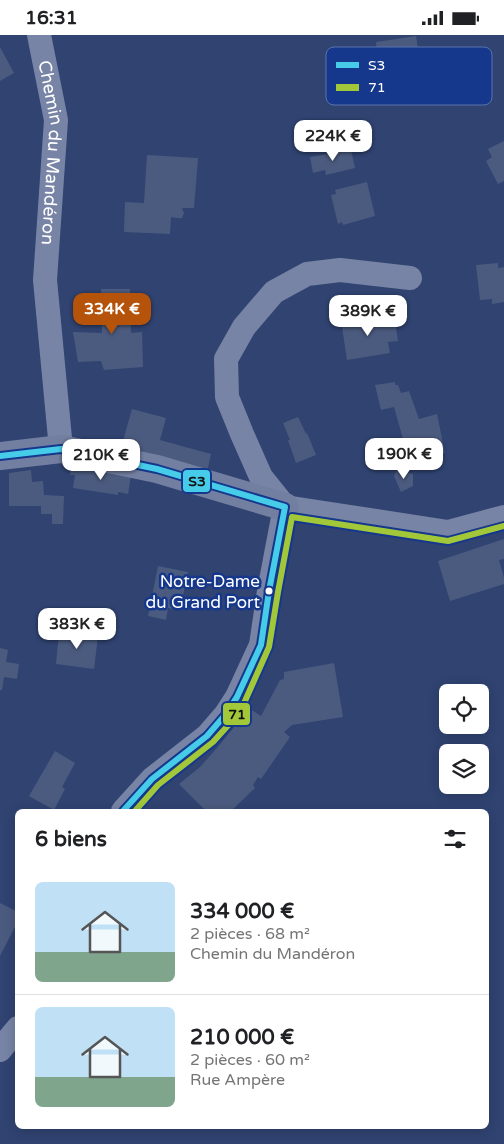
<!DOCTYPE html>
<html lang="fr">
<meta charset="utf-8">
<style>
:root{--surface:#fff;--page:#f2f2f2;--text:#202124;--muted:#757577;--line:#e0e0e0;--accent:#b45309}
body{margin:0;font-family:"Varela Round",sans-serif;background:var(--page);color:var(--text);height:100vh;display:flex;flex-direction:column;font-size:19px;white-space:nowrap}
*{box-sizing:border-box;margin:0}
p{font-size:16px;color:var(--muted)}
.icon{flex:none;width:28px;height:28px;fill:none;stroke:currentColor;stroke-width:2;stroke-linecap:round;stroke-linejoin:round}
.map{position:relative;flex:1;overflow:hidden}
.panel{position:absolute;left:15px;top:774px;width:474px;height:320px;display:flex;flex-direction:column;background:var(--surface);border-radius:8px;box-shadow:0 2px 12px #0003}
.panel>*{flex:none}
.controls{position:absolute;left:439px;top:649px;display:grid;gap:10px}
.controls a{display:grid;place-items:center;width:50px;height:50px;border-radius:8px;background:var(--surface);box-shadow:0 2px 12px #0003;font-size:25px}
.price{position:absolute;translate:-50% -42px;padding:0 11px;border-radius:10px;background:#fff;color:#222;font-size:16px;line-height:32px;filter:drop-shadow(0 1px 2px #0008)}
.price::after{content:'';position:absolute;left:50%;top:30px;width:15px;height:11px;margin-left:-8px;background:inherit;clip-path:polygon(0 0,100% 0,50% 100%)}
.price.selected{background:var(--accent);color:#fff}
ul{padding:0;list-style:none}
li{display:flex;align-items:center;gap:15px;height:125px;padding:0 20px}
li+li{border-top:1px solid var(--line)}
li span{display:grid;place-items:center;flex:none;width:140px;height:100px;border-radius:8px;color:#555}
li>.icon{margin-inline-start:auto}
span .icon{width:60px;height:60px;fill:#fffc;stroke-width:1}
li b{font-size:21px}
h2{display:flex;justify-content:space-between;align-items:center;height:60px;padding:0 20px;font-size:21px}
.status{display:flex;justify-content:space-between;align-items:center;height:35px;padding:0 25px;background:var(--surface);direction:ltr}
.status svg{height:14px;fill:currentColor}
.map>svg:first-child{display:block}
.building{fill:#4b5b7f}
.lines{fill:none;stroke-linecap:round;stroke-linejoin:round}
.street{stroke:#7784a5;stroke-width:24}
.secondary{stroke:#737fa1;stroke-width:28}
.bus-1-casing{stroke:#15388c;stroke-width:10}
.bus-2-casing{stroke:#15388c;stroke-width:10}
.bus-1{stroke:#46cce9;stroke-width:6}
.bus-2{stroke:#a2c83a;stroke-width:6}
.bus-dot{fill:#fff;stroke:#15388c;stroke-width:2}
.labels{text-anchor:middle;stroke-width:5;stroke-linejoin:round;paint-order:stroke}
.bus-label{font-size:17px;fill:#fff;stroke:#15388c;text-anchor:end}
.street-label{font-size:18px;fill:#fff;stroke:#15388c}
.key{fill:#15388c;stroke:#5b74ae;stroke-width:1}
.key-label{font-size:14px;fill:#fff}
.line-badge{stroke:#15388c;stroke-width:2}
.pale-badge-label{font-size:14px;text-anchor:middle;font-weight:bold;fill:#111}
</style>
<div class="status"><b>16:31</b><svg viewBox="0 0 49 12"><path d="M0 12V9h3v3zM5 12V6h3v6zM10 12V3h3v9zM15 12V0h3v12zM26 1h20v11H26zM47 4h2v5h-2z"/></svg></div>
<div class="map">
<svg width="504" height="1109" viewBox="0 0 504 1109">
<rect width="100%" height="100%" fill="#304371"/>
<g class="building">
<path d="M416 1 423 44 420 45 422 54 414 55 412 46 383 51 381 40 377 41 373 20 377 18 376 7Z"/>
<path d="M0 12 14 38 0 46Z"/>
<path d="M504 106V146L498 149 486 126 492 122 488 114Z"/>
<path d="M351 115 355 133 326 140 325 135 313 138 310 122Z"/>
<path d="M147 120 198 123 194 173H182L184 178 182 183H177L171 182 170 199 124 197 125 167 144 168Z"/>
<path d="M367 147 375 181 343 190 342 187 338 189 331 160 336 159 335 155Z"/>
<path d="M498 228V233L504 232V267L492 269V264L480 265 476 230Z"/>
<path d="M101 254H130L131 298 142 297 143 332 104 335 101 326 78 327 73 297 102 298Z"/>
<path d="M372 281 373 288 395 286 398 306 388 307 390 318 347 325 341 285Z"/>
<path d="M395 347V350H398L401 358 409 356 419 384 437 379 445 418 409 425 394 372 381 375 375 350Z"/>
<path d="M132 374 166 383 160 405 211 419 207 438 121 413Z"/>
<path d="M298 382 306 399 307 398 316 420 296 428 288 405H290L283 388Z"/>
<path d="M76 430 131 440 128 459 118 457V460L73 453 75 440H70L71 434 76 435Z"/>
<path d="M31 435 32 447 43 446 44 460 64 461 63 489H52V479H41V471H9V438Z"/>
<path d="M397 435 413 439V451L401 457 394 441Z"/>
<path d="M504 504V524L499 525 504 543V549L450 566 438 526Z"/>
<path d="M158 531 188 537 180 575 168 573 166 585 148 581Z"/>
<path d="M59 597 98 601 94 634 56 629Z"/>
<path d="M0 613 8 615 6 627 19 629 17 644 4 642 2 655H0Z"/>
<path d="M334 628 343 682 292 690 284 697 290 702 261 744 258 742 253 750 255 753 231 776H206L179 749 200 732 217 713 234 692 247 672 261 681 280 645 284 644V637Z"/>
<path d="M55 716 75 728 62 752 65 754 54 775 29 761Z"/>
<path d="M0 868 18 877V886L0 921Z"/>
</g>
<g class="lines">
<g class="street">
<path id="s1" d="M39 0 56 85 45 245 61 414"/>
<path d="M285 472 261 442 242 399 227 362 226 324 244 292 274 257 307 239 340 235 410 243"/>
<path d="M285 472 448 497 504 482"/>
<path d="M123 776 152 744 207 701 226 679 237 662 261 610 269 556 285 472"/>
<path d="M0 1015 18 993"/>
</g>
<path class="secondary" d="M0 421 61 414 157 434 285 472"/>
<g class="bus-1-casing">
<path id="bus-1" d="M0 421 61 414 157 434 285 472 269 556 261 610 237 662 226 679 207 701 152 744 123 776"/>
</g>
<g class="bus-2-casing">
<path id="bus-2" d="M135 776 158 750 213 707 233 685 245 666 269 612 278 557 292 482 448 506 504 491"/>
</g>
<use href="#bus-1" class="bus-1"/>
<use href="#bus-2" class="bus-2"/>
</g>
<circle class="bus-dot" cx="269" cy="556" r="4.5"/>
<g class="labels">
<g class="bus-label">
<text x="260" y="552">Notre-Dame<tspan x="260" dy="21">du Grand Port</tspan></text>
</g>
<g class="street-label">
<text dy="6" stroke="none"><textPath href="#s1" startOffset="119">Chemin du Mandéron</textPath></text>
</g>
</g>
<rect x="326" y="12" width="166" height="58" rx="8" class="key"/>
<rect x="336" y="27" width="23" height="6" fill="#46cce9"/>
<rect x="336" y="49" width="23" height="7" fill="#a2c83a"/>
<g class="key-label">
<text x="368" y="35">S3</text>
<text x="368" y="57">71</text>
</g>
<g class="line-badge">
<rect x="182" y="434" width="29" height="24" rx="5" fill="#46cce9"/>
<rect x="222" y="667" width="29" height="24" rx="5" fill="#a2c83a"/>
</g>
<g class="pale-badge-label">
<text x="197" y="451">S3</text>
<text x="237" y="684">71</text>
</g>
</svg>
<div class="controls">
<a><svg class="icon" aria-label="locate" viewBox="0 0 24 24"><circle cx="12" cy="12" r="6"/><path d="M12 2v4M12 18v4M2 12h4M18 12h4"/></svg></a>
<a><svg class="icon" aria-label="layers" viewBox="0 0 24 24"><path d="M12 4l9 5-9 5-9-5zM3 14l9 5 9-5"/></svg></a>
</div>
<b class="price" style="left:333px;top:127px">224K €</b>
<b class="price selected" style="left:112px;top:300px">334K €</b>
<b class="price" style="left:368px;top:302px">389K €</b>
<b class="price" style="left:404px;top:445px">190K €</b>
<b class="price" style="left:101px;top:446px">210K €</b>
<b class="price" style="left:77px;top:615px">383K €</b>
<section class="panel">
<h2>6 biens<svg class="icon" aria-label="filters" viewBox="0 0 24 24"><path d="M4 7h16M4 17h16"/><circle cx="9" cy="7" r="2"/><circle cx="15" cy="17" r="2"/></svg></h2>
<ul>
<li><span style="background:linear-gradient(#bfe0f5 70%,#7fa58c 0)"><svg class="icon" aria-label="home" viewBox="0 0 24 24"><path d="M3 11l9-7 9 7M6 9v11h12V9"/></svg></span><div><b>334 000 €</b><p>2 pièces · 68 m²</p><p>Chemin du Mandéron</p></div></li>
<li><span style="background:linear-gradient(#bfe0f5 70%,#7fa58c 0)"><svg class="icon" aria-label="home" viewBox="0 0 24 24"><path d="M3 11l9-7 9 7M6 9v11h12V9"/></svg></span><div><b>210 000 €</b><p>2 pièces · 60 m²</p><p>Rue Ampère</p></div></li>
</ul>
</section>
</div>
